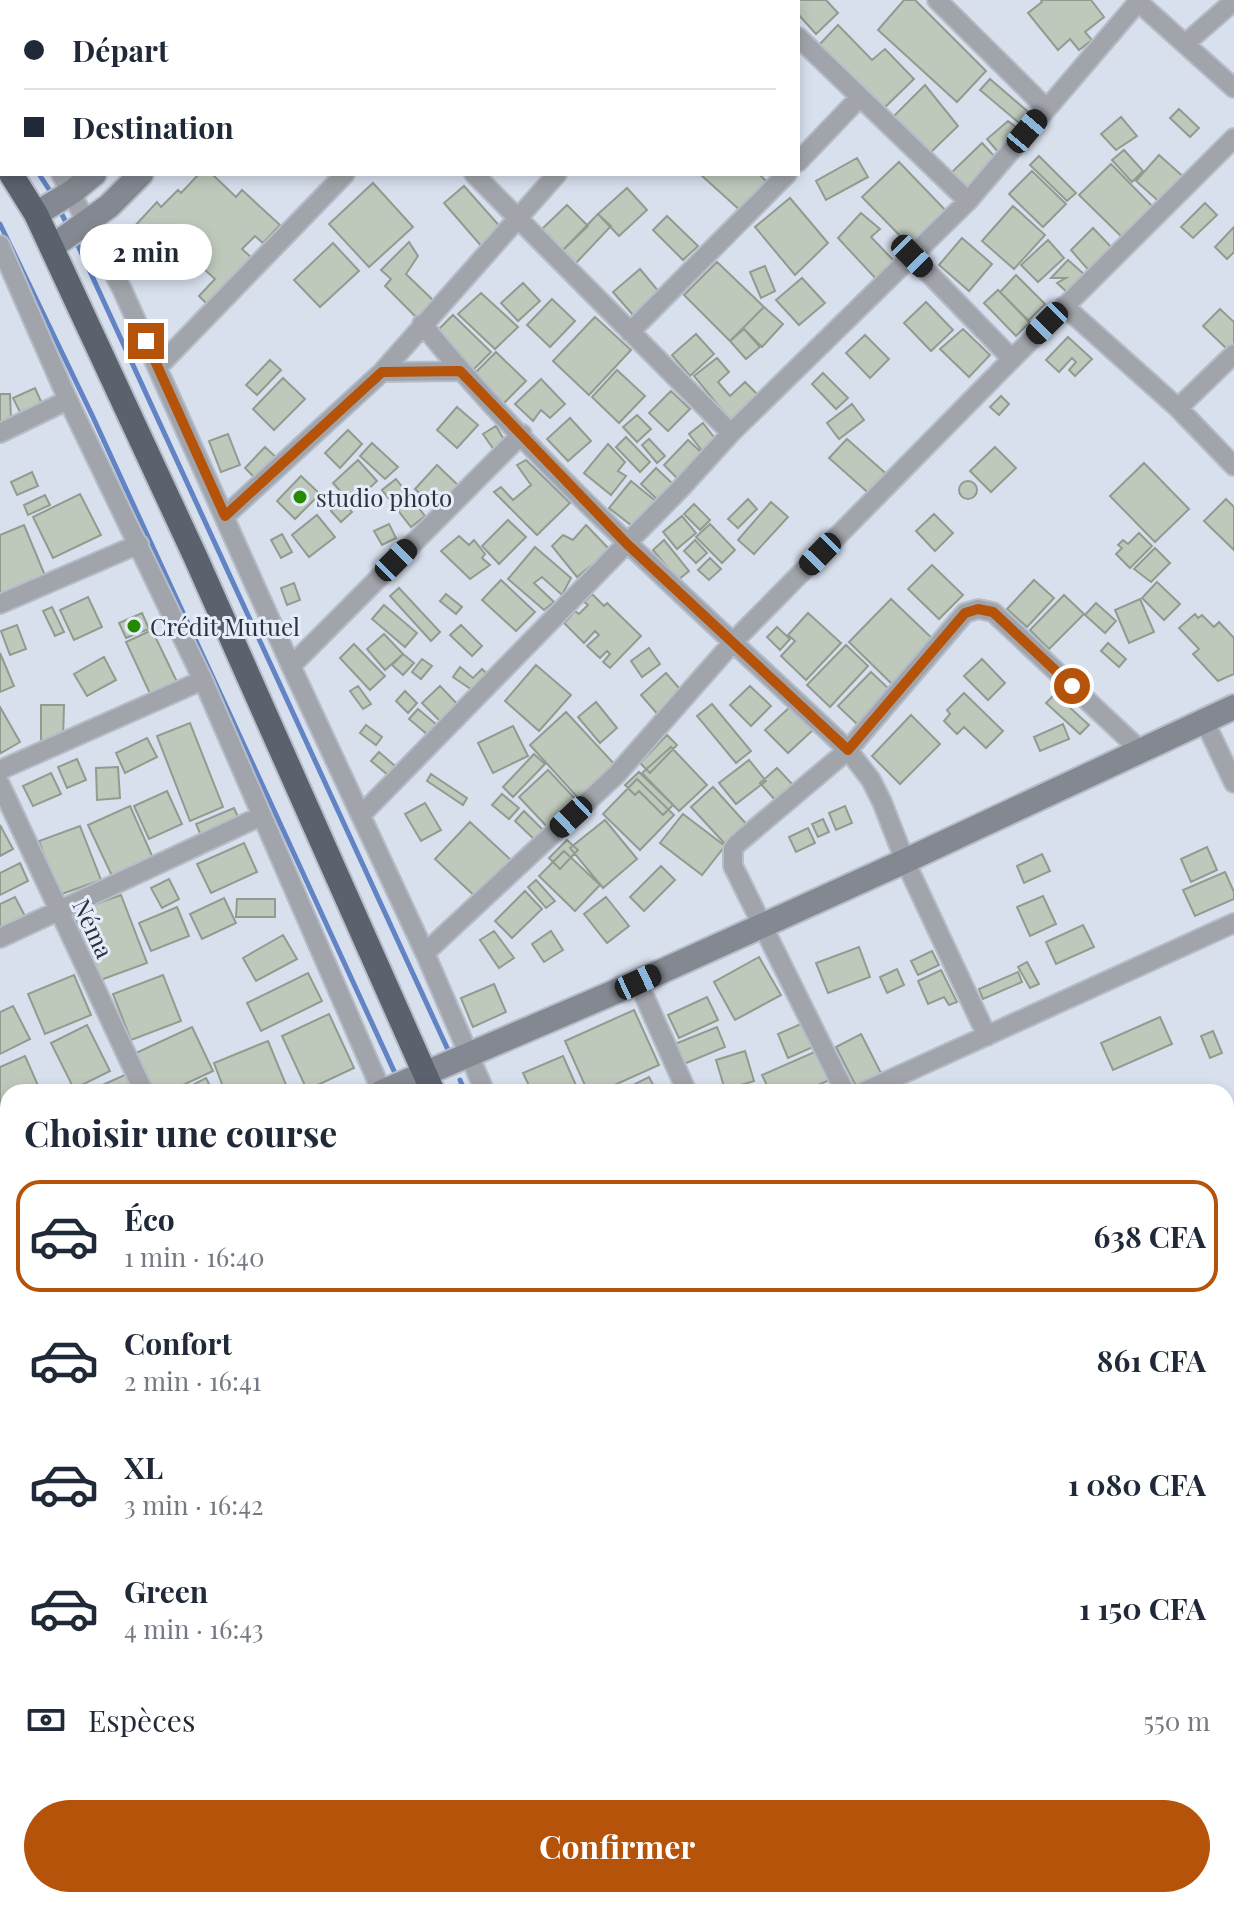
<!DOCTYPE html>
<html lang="fr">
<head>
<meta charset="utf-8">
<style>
	body { margin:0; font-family:"Playfair Display",serif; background:#f6f6f7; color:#1f2937; height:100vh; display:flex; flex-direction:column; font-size:30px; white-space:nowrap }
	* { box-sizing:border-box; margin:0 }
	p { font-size:26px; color:#747a83 }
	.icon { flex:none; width:44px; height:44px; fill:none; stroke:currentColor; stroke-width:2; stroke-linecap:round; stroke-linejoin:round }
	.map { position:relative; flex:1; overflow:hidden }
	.details { position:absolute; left:0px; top:1084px; width:1234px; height:824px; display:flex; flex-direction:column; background:#fff; border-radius:24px 24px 0 0; box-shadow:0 4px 12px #0003 }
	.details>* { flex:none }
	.guide { position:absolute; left:0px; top:0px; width:800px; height:176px; box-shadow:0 4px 12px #0003; display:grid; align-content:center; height:176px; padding:0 24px; background:#fff }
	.end { position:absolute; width:36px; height:36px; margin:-18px; border:10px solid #b45309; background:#fff; box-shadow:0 0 0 4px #fff }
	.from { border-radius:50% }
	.bubble { position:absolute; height:56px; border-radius:28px; background:#fff; box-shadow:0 4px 12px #0003; font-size:26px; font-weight:700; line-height:56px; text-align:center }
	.car { position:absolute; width:24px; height:48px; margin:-24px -12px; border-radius:10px; box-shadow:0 0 6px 2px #0007; background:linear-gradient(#222 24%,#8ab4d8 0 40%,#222 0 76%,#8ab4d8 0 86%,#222 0) }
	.guide b { display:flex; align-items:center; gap:28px; height:76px; font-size:30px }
	.guide b+b { border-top:2px solid #e0e1e3 }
	.guide i { width:20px; height:20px; background:#1f2937 }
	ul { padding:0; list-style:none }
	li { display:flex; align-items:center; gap:24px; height:112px; margin:0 16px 12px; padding:0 8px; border:4px solid transparent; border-radius:24px }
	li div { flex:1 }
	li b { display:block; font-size:30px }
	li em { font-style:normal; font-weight:700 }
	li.selected { border-color:#b45309 }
	li>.icon { width:72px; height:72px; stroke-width:1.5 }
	h2 { padding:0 24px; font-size:36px; line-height:96px }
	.pay { display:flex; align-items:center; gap:20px; height:88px; padding:0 24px; font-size:30px }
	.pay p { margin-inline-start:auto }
	.button { display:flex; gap:16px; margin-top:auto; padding:16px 24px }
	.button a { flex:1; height:92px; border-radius:48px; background:#b45309; color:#fff; font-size:32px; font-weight:700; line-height:92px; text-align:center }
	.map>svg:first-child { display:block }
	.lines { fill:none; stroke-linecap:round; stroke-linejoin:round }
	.stream { stroke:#6284c4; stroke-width:5 }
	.building { fill:#bec9bc; stroke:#919b8f; stroke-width:2 }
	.lane-casing { stroke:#b6bdc9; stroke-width:13 }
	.street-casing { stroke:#b6bdc9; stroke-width:22 }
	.secondary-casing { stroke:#b6bdc9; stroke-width:28 }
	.highway-casing { stroke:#b6bdc9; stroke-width:28 }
	.path { stroke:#9298a2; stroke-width:3; stroke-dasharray:4 6; stroke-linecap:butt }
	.lane { stroke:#a1a5ab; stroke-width:9 }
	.street { stroke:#a1a5ab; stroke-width:18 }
	.secondary { stroke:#838891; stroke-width:24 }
	.highway { stroke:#5b626e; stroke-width:24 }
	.route { stroke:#b45309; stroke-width:10 }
	.poi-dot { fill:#258a00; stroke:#e5edfc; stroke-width:3 }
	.labels { text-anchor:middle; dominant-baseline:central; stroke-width:6; stroke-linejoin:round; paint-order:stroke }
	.poi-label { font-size:24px; fill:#2f3237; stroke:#e5edfc; text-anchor:start }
	.street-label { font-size:24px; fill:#2f3237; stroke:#e5edfc }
</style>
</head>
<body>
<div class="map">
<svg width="1234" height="1908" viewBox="0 0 1234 1908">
	<rect width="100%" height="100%" fill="#d8e0ee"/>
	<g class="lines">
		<path class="stream" d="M288,2L290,0
			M0,113L2,116
			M39,174L52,194
			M58,207L68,226
			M0,224L92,415L394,1071
			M75,239L449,1052
			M460,1080L465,1092
			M501,1908L502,1900"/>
	</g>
	<path class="building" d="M335,0H418L420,2H333Z
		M795,0H826L838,13L816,34L798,14V2H793Z
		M904,0H915L986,71L957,102L878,30Z
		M1041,0H1091L1104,17L1085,32L1092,40L1079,50L1070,39L1058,50L1028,13L1042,2Z
		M838,25L872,60L885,49L914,79L881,111L818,46Z
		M990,79L1033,116L1024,127L980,90Z
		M925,85L958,126L929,154L894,116Z
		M1179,109L1199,128L1190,137L1170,118Z
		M1121,117L1137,136L1116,150L1101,134Z
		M1008,121L1021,131L998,152L987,139Z
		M982,143L996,158L965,191L948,176Z
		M1124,150L1143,171L1132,182L1112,160Z
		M1159,155L1186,179L1163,205L1136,181Z
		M1039,156L1076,193L1067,201L1030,165Z
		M857,158L868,177L826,200L816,181Z
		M899,162L951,216L915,251L862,197Z
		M1111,164L1154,208L1123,238L1079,195Z
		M1032,171L1066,204L1043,227L1009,194Z
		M199,174H212L236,197L242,190L280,225L263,243L255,236L242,249L253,259L209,306L199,296L215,279L184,251L171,265L132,229L157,202L161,207L178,190L181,193Z
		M759,174L769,184L742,212L701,175Z
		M373,183L413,227L369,267L329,224Z
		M464,186L503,230L483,248L444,203Z
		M627,188L647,210L619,236L598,214Z
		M790,198L828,243L795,275L755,227Z
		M1205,203L1217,215L1193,238L1181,227Z
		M567,205L588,226L563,250L542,229Z
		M1013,206L1045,235L1014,269L982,241Z
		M861,213L880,229L871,237L897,264L877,280L838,238Z
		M598,214L611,226L576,263L563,250Z
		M667,216L698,246L683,260L653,230Z
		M1234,227V252L1227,259L1215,247Z
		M1093,228L1114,250L1091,273L1071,250Z
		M962,238L992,264L969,291L939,265Z
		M1048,240L1064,258L1038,282L1021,265Z
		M409,242L418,256L406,274L435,302L418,319L385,286L391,279L381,270Z
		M333,243L359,271L320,307L294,280Z
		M1068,260L1085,275L1068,293L1057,283L1066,278H1051Z
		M717,262L764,307L730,341L684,295Z
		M765,266L775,291L761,298L750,272Z
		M640,269L660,293L633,315L613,292Z
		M1016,275L1045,304L1028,321L1000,292Z
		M802,278L825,303L799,325L776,300Z
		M523,283L540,301L518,321L501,303Z
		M998,290L1030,322L1016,336L984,303Z
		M481,293L518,327L495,349L458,314Z
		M552,299L575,321L550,347L527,325Z
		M926,302L953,330L931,351L904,323Z
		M764,307L783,324L762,347L743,328Z
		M1220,309L1234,322V346L1229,351L1203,326Z
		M453,315L491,352L472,371L433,335Z
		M595,317L631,350L589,395L553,361Z
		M744,329L760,347L746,359L730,341Z
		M963,329L990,355L969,377L940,349Z
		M696,334L714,354L690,376L672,355Z
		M865,335L889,359L870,378L846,353Z
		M1068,337L1092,359L1075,376L1069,370L1076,362L1072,358L1059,372L1046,360Z
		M496,352L526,381L504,403L474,374Z
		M717,358L729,372L718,382L730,396L745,382L763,400L734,425L694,376Z
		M270,360L281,370L257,395L246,385Z
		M617,370L645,396L619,423L592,397Z
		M823,373L848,398L836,409L812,384Z
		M283,378L305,399L274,430L253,409Z
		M541,379L565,404L550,418L541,410L533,421L515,404Z
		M35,388L43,406L22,416L13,398Z
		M671,391L690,409L668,431L649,413Z
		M0,394H10L11,421H0Z
		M1001,396L1009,404L999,415L990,407Z
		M852,404L864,420L839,439L827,423Z
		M457,407L478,425L457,448L437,430Z
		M637,415L651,429L637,442L623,427Z
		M570,418L591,441L568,461L547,439Z
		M703,423L717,441L703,452L689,434Z
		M496,426L506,443L494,450L483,434Z
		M348,430L362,444L340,468L325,453Z
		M228,434L240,465L221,472L209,441Z
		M626,437L650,462L640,472L616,447Z
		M649,439L665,456L657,463L642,445Z
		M847,439L891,478L873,497L829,458Z
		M688,440L704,455L679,480L664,465Z
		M372,443L398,467L385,479L360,456Z
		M608,444L625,462L618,471L626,476L611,495L584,473Z
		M265,447L279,460L258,481L245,468Z
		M995,447L1016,468L991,492L970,471Z
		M358,460L377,481L352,504L333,483Z
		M526,460L570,503L537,535L494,492L501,487L513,500L531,485L517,465Z
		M1144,463L1189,509L1155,542L1110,496Z
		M437,465L461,488L438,511L415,489Z
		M656,468L674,485L659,501L641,484Z
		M32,472L38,486L17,495L11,482Z
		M301,476L320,494L295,519L277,501Z
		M396,479L425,516L411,527L382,490Z
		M959 490a9 9 0 1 1 18 0a9 9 0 1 1-18 0Z
		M631,481L658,503L636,529L609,508Z
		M80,494L101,535L53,558L33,517Z
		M45,495L50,505L28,515L24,505Z
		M748,499L757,509L738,528L728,519Z
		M1226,499L1234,507V550L1204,521Z
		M342,501L352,512L341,522L331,511Z
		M771,502L788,517L754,554L738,540Z
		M694,504L710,520L700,530L684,514Z
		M934,514L953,533L935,551L916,531Z
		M317,515L335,537L309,557L292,535Z
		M682,516L696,533L677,549L663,532Z
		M508,520L526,537L499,564L482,546Z
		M389,524L396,538L382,545L374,531Z
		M710,524L735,550L722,563L696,537Z
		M24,525L46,578L0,597V535Z
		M586,525L610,550L577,577L552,546L563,535L573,540Z
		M1139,533L1152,546L1130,568L1116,554L1122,548L1118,545L1123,540L1128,544Z
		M282,534L292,552L281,558L271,540Z
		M459,536L469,545L474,540L485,554L482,558L490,565L470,579L441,551Z
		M664,540L689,571L678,580L653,550Z
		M695,540L707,553L696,563L684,551Z
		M535,547L571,578L562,595L542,577L534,583L554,602L544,610L508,579Z
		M1155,548L1170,563L1151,582L1134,569Z
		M710,558L721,569L709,580L698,570Z
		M932,565L963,595L939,619L908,589Z
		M501,580L535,612L516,631L482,600Z
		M1034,580L1054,598L1027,627L1007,609Z
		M1157,582L1180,604L1164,620L1142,598Z
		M294,583L300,600L287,605L281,588Z
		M399,588L440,632L431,641L390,596Z
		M446,594L462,607L456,614L440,601Z
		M592,594L604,606L607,603L641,636L610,668L603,662L610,654L607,651L600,658L587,646L599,635L595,631L584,643L564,623L575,611L579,614L588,605L584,602Z
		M1064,595L1084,614L1049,649L1030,630Z
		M88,597L102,627L74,640L60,610Z
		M891,599L937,643L895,687L849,642Z
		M1140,599L1154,632L1129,643L1115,610Z
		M1096,603L1116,621L1105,633L1085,615Z
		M384,605L417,633L405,647L372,619Z
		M52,607L64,632L55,636L43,611Z
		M142,613L149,629L126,638L119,623Z
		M808,613L841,643L806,680L781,656L795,641L788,635Z
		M1195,614L1198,618L1202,615L1214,627L1219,622L1234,638V674L1218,681L1193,654L1199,649L1179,628Z
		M17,625L26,649L10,655L1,631Z
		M461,625L482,646L472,656L450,635Z
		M777,627L790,639L780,650L767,637Z
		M152,630L179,686L152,698L126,642Z
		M384,634L403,654L385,670L367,649Z
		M1108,643L1126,659L1119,667L1101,651Z
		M354,644L385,676L370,690L340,658Z
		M846,645L868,666L830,707L807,685Z
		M649,648L660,664L642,677L631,661Z
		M0,653L14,686L0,692Z
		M403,654L414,663L403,675L392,665Z
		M104,657L116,680L87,696L74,674Z
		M422,659L432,666L421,679L412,672Z
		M982,659L1005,683L988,700L964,676Z
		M536,665L571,695L539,731L505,701Z
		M460,667L473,678L482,669L490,677L475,692L453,677Z
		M871,672L890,690L857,724L838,706Z
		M666,673L685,695L660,717L641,695Z
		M358,686L371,704L363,709L350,691Z
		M440,686L462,709L445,726L422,703Z
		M750,686L771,706L751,726L730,705Z
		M405,691L417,703L408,713L396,701Z
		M964,693L1003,731L986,748L964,727L957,734L944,721L950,714L947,710Z
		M1055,694L1089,725L1080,734L1046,703Z
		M596,702L617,728L600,743L578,717Z
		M712,704L751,751L736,763L697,716Z
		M41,705H64L63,740H41Z
		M0,707L20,742L1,753L0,750Z
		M790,707L813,730L788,753L765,730Z
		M418,709L437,725L428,735L409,719Z
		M566,712L617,767L580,800L530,745Z
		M911,715L940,744L900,784L872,756Z
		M190,723L223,807L190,821L157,736Z
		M1063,724L1069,739L1040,751L1034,737Z
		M366,725L382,737L376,745L360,733Z
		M513,726L528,756L493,773L478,743Z
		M667,735L677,745L650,773L640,763Z
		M147,738L157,757L125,773L116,753Z
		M671,747L707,785L679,811L642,773Z
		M379,752L395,766L388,775L371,761Z
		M534,754L545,764L513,797L503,787Z
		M77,759L86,780L67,788L58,767Z
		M749,760L766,781L736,804L719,783Z
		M118,767L120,798L97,800L96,768Z
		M777,768L793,785L776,801L760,783Z
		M548,770L581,805L552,832L519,797Z
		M639,772L673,805L663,815L639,791L635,795L625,785Z
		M51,773L61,794L33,806L23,786Z
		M431,774L467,798L463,805L427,781Z
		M637,779L674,815L640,850L603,814Z
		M713,787L749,827L727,846L691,807Z
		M167,791L182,824L149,839L134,806Z
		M502,794L519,808L509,819L492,805Z
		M425,803L441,830L421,841L405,814Z
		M130,806L153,858L112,876L88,825Z
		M845,806L852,823L836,830L829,813Z
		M234,808L241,824L203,840L196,824Z
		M524,811L547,834L538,843L515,821Z
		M683,814L725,846L702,875L660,843Z
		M823,819L829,832L818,837L812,824Z
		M605,820L637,859L603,888L570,848Z
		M470,822L513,862L478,899L435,859Z
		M0,825L13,849L0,856Z
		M80,826L101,880L59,895L39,841Z
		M808,828L815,843L796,852L789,837Z
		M567,840L578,850L560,869L549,858Z
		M244,843L257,872L211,893L197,864Z
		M1207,847L1217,870L1191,882L1181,859Z
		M564,851L600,885L575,911L539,876Z
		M1042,854L1050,871L1024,883L1017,866Z
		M20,863L28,881L0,895V873Z
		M661,866L675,880L644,911L630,897Z
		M1225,872L1234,892V899L1195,916L1183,890Z
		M169,879L179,899L162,908L151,888Z
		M536,880L555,901L546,908L528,887Z
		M525,891L542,909L512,938L495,921Z
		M121,895L147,963L98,981L73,912Z
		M1043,896L1056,924L1030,936L1017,907Z
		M15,897L28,922L0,936V904Z
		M606,897L629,926L607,943L584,914Z
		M224,898L236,923L202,939L190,914Z
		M237,899H275V917H236Z
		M177,907L189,936L151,951L139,923Z
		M1083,925L1094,947L1056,964L1046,942Z
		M494,931L514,958L499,968L480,940Z
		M551,931L563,950L544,962L532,944Z
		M283,935L297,959L256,981L243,958Z
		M859,947L870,977L828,993L816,963Z
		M932,951L939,965L918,975L911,961Z
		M759,957L781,995L735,1020L714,982Z
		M1027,962L1039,984L1030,988L1018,967Z
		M897,969L904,985L887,993L880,977Z
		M941,970L957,1002L949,1005L944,997L928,1004L918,981Z
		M1018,972L1022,982L983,999L979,989Z
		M308,973L322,1001L261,1031L247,1003Z
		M74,975L91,1015L45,1034L28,994Z
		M163,975L181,1021L131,1040L113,994Z
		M494,984L506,1012L473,1027L461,998Z
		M707,997L718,1020L679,1038L668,1015Z
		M13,1006L30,1039L0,1054V1012Z
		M634,1010L659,1065L599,1092H588L565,1041Z
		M329,1014L354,1068L307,1090L282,1036Z
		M1160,1017L1172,1044L1113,1070L1101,1043Z
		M803,1023L813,1047L788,1058L778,1034Z
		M87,1025L110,1071L74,1089L51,1043Z
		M192,1027L213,1071L168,1092H155L136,1053Z
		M717,1027L725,1047L684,1064L675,1044Z
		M1213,1031L1222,1053L1210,1058L1201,1036Z
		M861,1034L882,1075L857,1088L836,1047Z
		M268,1041L289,1092H225L214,1063Z
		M819,1050L832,1079L802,1092H770L762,1075Z
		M745,1051L754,1081L725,1090L716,1060Z
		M25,1056L40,1090L8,1092V1105L0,1108V1067Z
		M563,1056L579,1092H532L523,1073Z
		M129,1073L138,1092H87Z
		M649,1077L657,1092H619Z
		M206,1078L213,1092H179Z
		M8,1370V1403L0,1406V1374Z
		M4,1515L8,1524V1578L0,1582V1517Z
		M1234,1556V1619L1226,1600V1559Z
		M8,1612V1633L6,1642L1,1644L0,1615Z
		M8,1645V1672L0,1673V1646Z
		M1233,1709L1234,1710V1769L1226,1753V1713Z
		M100,1900H112L115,1908H75Z
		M598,1900L629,1903V1908H597Z
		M1050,1900H1106L1108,1903L1097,1908H1033Z
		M666,1901L711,1905V1908H666Z"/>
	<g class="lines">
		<g class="lane-casing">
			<path id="lane" d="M1226,1122L1234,1137
				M1226,1253L1234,1249
				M1226,1525L1234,1521
				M1226,1677L1234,1674"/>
		</g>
		<g class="street-casing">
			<path id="street" d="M206,0L208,2
				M477,0L479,2
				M658,0L661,2
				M761,0L763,2
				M937,0L1046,108
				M1136,0L1234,88
				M10,2L13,0
				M734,2L736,0
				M798,37L968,201
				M1186,43L1234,1
				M0,80L2,83
				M798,162L860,97
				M61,174L122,289L291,666L425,953L485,1092
				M474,174L731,433
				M0,245L68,400L203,680L382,1092
				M912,256L1012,359
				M1064,306L1178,408L1234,466
				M422,324C549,480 703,612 848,750L871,780L882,802L905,861L987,1036
				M630,332L787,174
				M158,367L345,174
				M382,372L460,371
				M1178,408L1234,354
				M0,433L68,400
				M225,516L382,372L557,174
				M0,604L139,544
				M291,666L522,434
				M1204,720L1234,783
				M0,770L203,680
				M0,784L144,1092
				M361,815L681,488L731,433L968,201L1138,2
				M0,938L261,816
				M425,953L617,774L734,641L1012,359L1234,138
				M638,982L687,1092
				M845,1092L733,866V849L738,843L848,750L965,613L978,609L993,612L1140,750
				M863,1092L1234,923
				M0,1126L8,1143
				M0,1444L8,1462
				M0,1588L8,1584
				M0,1687L8,1686
				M343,1900V1908
				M223,1908L265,1900
				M485,1908L486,1900
				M568,1908L569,1900
				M829,1908L839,1904"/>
		</g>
		<g class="secondary-casing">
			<path id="secondary" d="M263,2L265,0
				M306,2L308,0
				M36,214L72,192L94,174
				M52,247L109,206L141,174
				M382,1092L638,982L905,861L1234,707
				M0,1264L8,1260"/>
		</g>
		<g class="highway-casing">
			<path id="highway" d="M11,174L36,214L195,556L433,1092
				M515,1908L517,1900"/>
		</g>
		<path class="path" d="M1020,1900L1022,1908
			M1129,1900L1133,1908"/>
		<use href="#lane" class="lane"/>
		<use href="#street" class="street"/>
		<use href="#secondary" class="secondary"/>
		<use href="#highway" class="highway"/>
	</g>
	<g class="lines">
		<path class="route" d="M146,341L225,516L382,372L460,371L627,544L848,750L965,613L978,609L993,612L1072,686"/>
	</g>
	<g class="poi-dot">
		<circle cx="300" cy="497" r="8"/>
		<circle cx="134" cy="626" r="8"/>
	</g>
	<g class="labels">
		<g class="poi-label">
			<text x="316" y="497">studio photo</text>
			<text x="150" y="626">Crédit Mutuel</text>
		</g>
		<g class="street-label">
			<text transform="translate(94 928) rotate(65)">Néma</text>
		</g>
	</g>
</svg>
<i class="end from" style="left:1072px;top:686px"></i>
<i class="end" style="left:146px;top:341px"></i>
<div class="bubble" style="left:80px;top:224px;width:132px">2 min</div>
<i class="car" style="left:1027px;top:131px;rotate:40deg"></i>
<i class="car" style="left:912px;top:256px;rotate:136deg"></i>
<i class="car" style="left:1047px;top:323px;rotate:225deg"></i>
<i class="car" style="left:820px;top:554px;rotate:224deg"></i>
<i class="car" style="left:396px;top:560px;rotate:45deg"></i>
<i class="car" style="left:571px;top:817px;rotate:227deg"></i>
<i class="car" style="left:638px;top:982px;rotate:65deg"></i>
<div class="guide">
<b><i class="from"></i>Départ</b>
<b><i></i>Destination</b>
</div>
<section class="details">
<h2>Choisir une course</h2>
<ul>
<li class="selected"><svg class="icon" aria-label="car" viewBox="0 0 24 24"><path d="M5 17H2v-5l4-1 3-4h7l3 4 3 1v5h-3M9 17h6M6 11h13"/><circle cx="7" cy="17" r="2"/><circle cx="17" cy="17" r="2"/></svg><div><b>Éco</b><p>1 min · 16:40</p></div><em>638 CFA</em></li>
<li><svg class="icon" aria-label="car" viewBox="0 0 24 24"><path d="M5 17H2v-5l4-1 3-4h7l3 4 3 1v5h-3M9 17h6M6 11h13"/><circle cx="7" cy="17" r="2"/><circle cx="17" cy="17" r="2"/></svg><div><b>Confort</b><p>2 min · 16:41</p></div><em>861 CFA</em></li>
<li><svg class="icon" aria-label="car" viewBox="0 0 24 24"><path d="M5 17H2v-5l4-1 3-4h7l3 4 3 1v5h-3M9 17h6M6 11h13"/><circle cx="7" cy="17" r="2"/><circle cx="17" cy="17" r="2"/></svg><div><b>XL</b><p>3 min · 16:42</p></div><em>1 080 CFA</em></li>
<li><svg class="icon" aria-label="car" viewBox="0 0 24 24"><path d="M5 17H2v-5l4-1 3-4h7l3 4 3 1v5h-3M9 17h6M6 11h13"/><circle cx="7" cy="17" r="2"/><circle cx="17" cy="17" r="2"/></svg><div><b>Green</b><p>4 min · 16:43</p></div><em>1 150 CFA</em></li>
</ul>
<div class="pay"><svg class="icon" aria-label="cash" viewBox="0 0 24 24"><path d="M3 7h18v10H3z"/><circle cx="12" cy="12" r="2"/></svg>Espèces<p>550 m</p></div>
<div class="button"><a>Confirmer</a></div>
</section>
</div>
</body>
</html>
